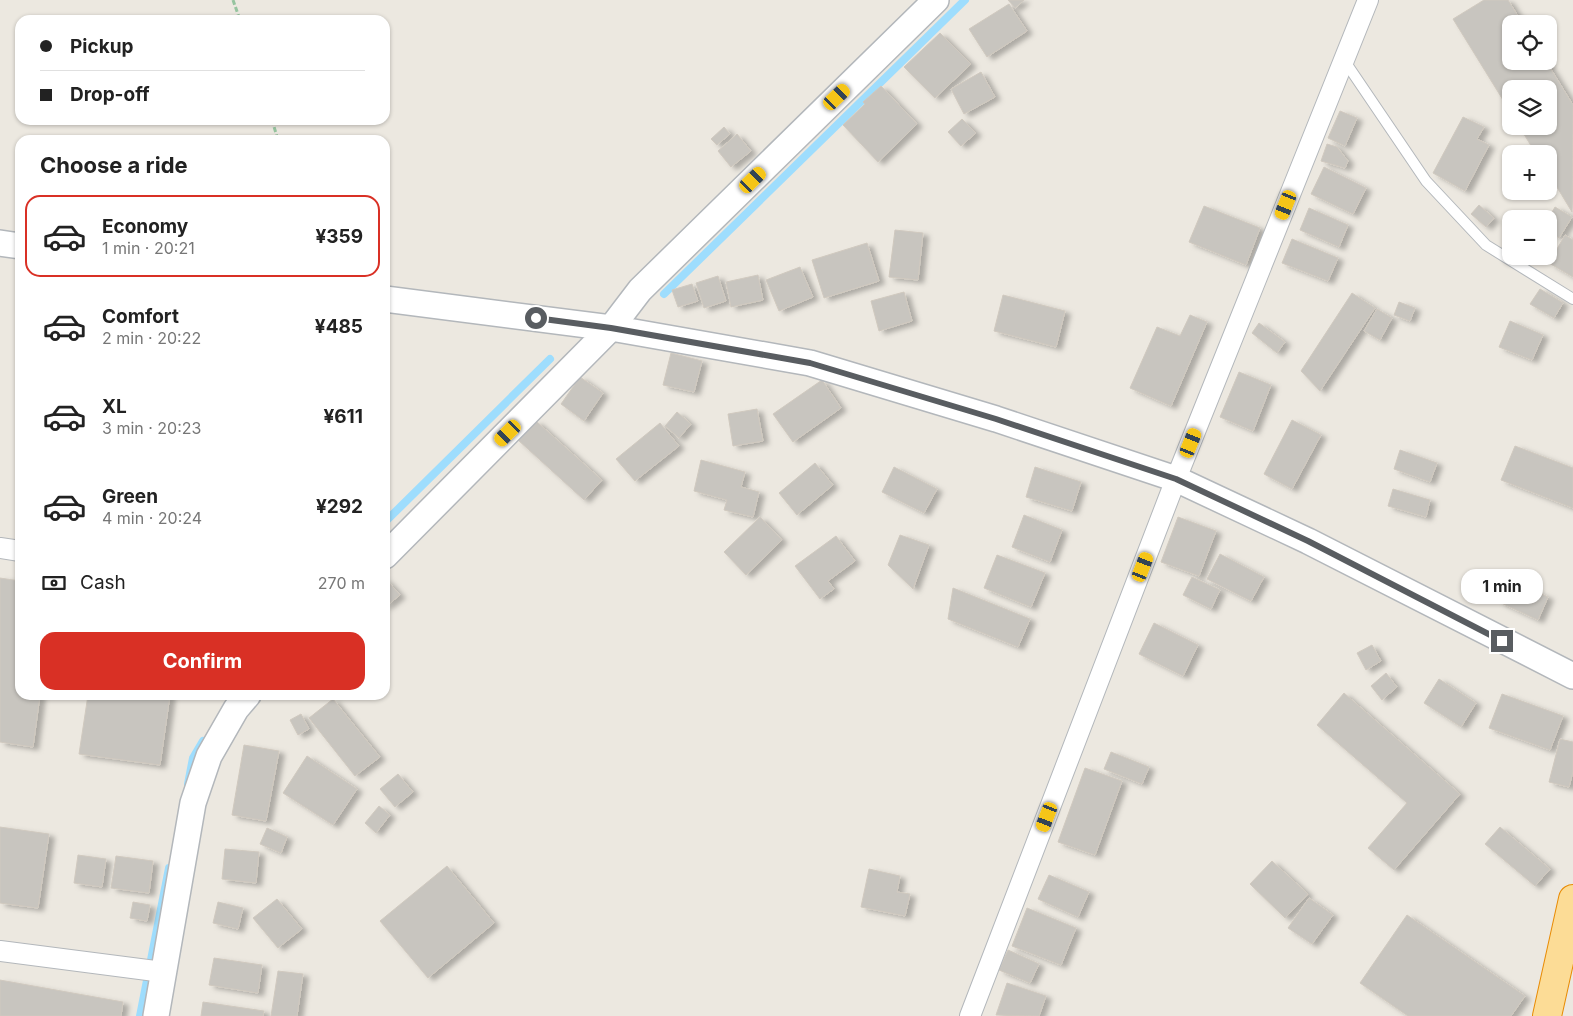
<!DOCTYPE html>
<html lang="en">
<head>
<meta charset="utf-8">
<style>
	body { margin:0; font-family:Inter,sans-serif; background:#f2f2f2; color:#222; height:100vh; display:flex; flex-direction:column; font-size:19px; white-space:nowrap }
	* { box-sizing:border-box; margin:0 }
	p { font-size:16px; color:#767676 }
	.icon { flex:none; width:28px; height:28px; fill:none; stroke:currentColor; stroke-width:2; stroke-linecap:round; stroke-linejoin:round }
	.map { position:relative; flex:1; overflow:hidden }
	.drawer { position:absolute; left:15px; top:135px; width:375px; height:565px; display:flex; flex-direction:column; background:#fff; border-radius:15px; box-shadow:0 1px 4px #0004 }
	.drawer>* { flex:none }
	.guide { position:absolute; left:15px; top:15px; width:375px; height:110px; border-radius:15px; box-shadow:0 1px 4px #0004; display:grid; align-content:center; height:110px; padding:0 25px; background:#fff }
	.fabs { position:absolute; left:1502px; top:15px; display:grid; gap:10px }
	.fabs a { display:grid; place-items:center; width:55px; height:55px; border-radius:10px; background:#fff; box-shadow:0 1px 4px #0004; font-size:25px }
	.end { position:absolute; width:22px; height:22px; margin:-11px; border:6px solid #595d61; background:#fff; box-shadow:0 0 0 2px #fff }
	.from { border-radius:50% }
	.bubble { position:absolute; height:35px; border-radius:15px; background:#fff; box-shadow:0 1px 4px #0004; font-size:16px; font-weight:700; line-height:35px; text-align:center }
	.car { position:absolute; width:15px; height:30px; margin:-15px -8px; border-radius:6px; box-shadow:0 0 4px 1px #0007; background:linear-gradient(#f5c518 24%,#345 0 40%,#f5c518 0 76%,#345 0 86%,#f5c518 0) }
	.guide b { display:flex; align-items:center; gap:18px; height:48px; font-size:19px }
	.guide b+b { border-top:1px solid #e0e0e0 }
	.guide i { width:12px; height:12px; background:#222 }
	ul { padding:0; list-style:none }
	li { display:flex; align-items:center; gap:15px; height:82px; margin:0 10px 8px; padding:0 15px; border:2px solid transparent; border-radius:15px }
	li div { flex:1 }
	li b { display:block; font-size:19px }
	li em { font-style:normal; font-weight:700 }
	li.current { border-color:#d93025 }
	li>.icon { width:45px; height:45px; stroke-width:1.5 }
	h2 { padding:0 25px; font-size:22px; line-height:60px }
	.pay { display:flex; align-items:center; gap:12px; height:55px; padding:0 25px; font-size:19px }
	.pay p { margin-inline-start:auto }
	.primary-button { display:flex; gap:10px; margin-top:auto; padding:10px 25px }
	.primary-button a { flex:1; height:58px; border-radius:15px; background:#d93025; color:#fff; font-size:20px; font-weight:700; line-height:58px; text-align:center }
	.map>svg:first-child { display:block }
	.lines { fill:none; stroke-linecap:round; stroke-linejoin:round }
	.stream { stroke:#9eddfd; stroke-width:8 }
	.building { fill:#c8c5bf; stroke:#d0c9bf; filter:url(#shadow) }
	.service-casing { stroke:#b3b7bb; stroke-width:12 }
	.minor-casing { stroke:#b3b7bb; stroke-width:22 }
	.tertiary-casing { stroke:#b3b7bb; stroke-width:28 }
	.trunk-casing { stroke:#e88b04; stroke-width:30 }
	.path { stroke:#96c49f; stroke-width:3; stroke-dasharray:5 2.5; stroke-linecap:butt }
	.service { stroke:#fff; stroke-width:10 }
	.minor { stroke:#fff; stroke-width:20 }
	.tertiary { stroke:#fff; stroke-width:25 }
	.trunk { stroke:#fcdc96; stroke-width:28 }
	.route { stroke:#595d61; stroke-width:6 }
</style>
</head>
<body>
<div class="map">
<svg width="1573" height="1016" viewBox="0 0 1573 1016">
	<defs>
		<filter id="shadow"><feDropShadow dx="5.5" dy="3" stdDeviation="2.5" flood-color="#0004"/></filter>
	</defs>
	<rect width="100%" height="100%" fill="#ece8e0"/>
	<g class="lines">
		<path class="stream" d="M664,294L965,0
			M385,522L550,359
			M188,784L193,758L203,741
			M140,1016L169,868"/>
	</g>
	<path class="building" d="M1008,0H1024L1015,8Z
		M1484,0H1508L1523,24H1511V61H1546L1573,105L1572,212L1549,174V154H1536L1519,126H1549V89H1511V113L1453,19Z
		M1009,4L1027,31L987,57L969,29Z
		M940,33L971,64L935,98L904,67Z
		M981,72L995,97L964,114L951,89Z
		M881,86L917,124L878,162L843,125L865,104L863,102Z
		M1340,111L1357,118L1345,146L1328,138Z
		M1463,117L1484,127L1477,139L1489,145L1465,191L1433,173Z
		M962,119L976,133L961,146L948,132Z
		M724,127L730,134L717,145L711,139Z
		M737,134L751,151L731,167L718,151Z
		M1327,144L1337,147L1348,161L1345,168L1321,161Z
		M1324,167L1366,188L1353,214L1311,194Z
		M1479,205L1494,218L1486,227L1471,214Z
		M1204,206L1260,228L1246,265L1189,242Z
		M1555,207L1572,217L1559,238L1549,231L1548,219Z
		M1309,208L1348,225L1339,247L1300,230Z
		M895,230L923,233L918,280L889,277Z
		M1565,235L1573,240V277L1549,263Z
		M1292,239L1338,258L1328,281L1282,263Z
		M867,243L879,281L824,298L812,260Z
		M800,267L813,297L779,311L766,280Z
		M758,275L763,300L731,307L726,282Z
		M718,276L726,301L704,308L696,283Z
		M692,284L698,301L678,307L672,290Z
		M1540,289L1563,303L1554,318L1530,304Z
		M904,292L912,321L879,331L871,301Z
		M1352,293L1375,308L1320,391L1301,371Z
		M1003,295L1065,311L1056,347L994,331Z
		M1399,302L1415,308L1410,321L1394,315Z
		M1377,309L1392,318L1380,340L1364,331Z
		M1190,315L1207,322L1171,406L1130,388L1157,327L1180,336Z
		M1510,321L1543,335L1532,360L1499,347Z
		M1259,323L1285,342L1277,353L1252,333Z
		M671,353L702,361L694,392L663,385Z
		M1239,372L1271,385L1253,431L1220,417Z
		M580,377L603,393L584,421L561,404Z
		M822,380L841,408L793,442L773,414Z
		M757,409L763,441L733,446L728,414Z
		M677,412L691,424L679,438L665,426Z
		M1292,420L1321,435L1292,489L1264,474Z
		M536,421L602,480L584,500L518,440Z
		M660,423L679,446L635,481L616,459Z
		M1515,446L1573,468V508L1501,480Z
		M1400,450L1437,463L1430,482L1394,469Z
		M701,460L745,472L741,487L759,492L753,517L724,510L727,500L694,491Z
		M815,463L833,485L797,515L779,493Z
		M894,467L937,489L924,513L882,492Z
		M1035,467L1081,482L1072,511L1026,497Z
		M1393,489L1430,500L1426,517L1388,506Z
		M1024,515L1062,530L1050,562L1012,547Z
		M760,517L782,540L746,575L724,552Z
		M1178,517L1216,531L1199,576L1161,562Z
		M900,535L929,545L913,589L888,565Z
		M836,536L855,561L828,581L834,589L820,599L795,566Z
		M1220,554L1264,577L1251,601L1207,579Z
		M997,555L1045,573L1031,607L984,588Z
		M1192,577L1220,590L1211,609L1183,595Z
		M0,578L20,581V695H40L33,747L0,742Z
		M385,578L400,595L385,607Z
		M1510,579L1548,597L1538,620L1499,602Z
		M953,588L1030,619L1018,647L948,619Z
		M1154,623L1198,645L1183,676L1139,654Z
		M1372,645L1381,661L1366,670L1357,653Z
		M1386,673L1397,687L1382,700L1371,686Z
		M1439,679L1476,703L1461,727L1424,703Z
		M1344,693L1460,794L1394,870L1368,848L1407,803L1317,725Z
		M1502,694L1563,716L1550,750L1489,728Z
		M88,695H170L160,765L79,754Z
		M333,699L380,757L355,776L309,718Z
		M301,714L309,729L298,735L290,720Z
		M1560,739L1573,742V771L1569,787L1549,782Z
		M244,745L279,751L266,821L232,815Z
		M1111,752L1149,767L1142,784L1104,769Z
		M307,756L357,789L333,825L283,793Z
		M1085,768L1122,781L1095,855L1058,842Z
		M398,774L413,792L395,807L380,789Z
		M379,806L390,815L376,833L365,823Z
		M0,827L49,834L38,908L0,903Z
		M1500,827L1550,869L1535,886L1485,844Z
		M267,828L287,837L281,853L260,844Z
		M225,849L259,852L256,883L222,879Z
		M78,855L106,859L102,887L74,883Z
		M116,856L153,861L149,893L111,888Z
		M1272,861L1308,894L1285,918L1250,884Z
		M447,866L494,923L428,978L380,921Z
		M869,869L900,876L897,892L910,894L905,916L861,907Z
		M1049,875L1089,892L1078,917L1038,899Z
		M1309,898L1333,915L1312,944L1288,928Z
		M277,899L302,929L278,948L253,918Z
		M133,902L150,905L147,921L130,918Z
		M218,902L243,908L238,929L213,923Z
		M1027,908L1076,928L1061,965L1012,946Z
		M1407,915L1525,996L1511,1016H1408L1360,983Z
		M1008,950L1039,964L1030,983L999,970Z
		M214,958L262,965L258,993L209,985Z
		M278,971L303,974L297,1016H271Z
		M0,980L123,1002L121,1016H0Z
		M1007,983L1046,996L1039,1016L996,1015Z
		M203,1002L264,1011L263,1016H201Z"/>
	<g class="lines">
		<g class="service-casing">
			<path id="service" d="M1344,60L1426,181L1486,245L1573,299"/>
		</g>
		<g class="minor-casing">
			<path id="minor" d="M0,548L20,551
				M0,951L163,972
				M970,1016L1176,479L1368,0"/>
		</g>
		<g class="tertiary-casing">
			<path id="tertiary" d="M0,243L20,246
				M385,299L611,328L810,363L996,419L1176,479L1308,541L1573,676
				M385,556L611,328L640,290L936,0
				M156,1016L193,803L209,756L236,709L248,695"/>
		</g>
		<g class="trunk-casing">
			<path id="trunk" d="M1547,1016L1573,899"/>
		</g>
		<path class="path" d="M233,0L240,20
			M272,120L278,140"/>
		<use href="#service" class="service"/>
		<use href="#minor" class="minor"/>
		<use href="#tertiary" class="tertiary"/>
		<use href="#trunk" class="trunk"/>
	</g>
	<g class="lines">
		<path class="route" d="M536,318L611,328L810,363L996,419L1176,479L1308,541L1502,641"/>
	</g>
</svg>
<div class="fabs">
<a><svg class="icon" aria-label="locate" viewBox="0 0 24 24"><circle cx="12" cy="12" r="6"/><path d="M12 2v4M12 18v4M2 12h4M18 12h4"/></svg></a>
<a><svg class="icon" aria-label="layers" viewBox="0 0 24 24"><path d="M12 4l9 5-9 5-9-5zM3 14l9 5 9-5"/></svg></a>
<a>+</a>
<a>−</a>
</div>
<i class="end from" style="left:536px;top:318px"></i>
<i class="end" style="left:1502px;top:641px"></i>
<div class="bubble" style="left:1461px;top:569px;width:82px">1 min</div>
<i class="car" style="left:837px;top:97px;rotate:46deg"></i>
<i class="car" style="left:753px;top:180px;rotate:46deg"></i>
<i class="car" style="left:1286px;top:205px;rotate:202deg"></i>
<i class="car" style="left:508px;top:433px;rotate:225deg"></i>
<i class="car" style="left:1191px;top:443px;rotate:22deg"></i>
<i class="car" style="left:1143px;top:567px;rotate:21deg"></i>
<i class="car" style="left:1047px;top:817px;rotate:201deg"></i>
<div class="guide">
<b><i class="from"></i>Pickup</b>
<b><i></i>Drop-off</b>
</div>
<section class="drawer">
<h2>Choose a ride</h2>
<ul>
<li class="current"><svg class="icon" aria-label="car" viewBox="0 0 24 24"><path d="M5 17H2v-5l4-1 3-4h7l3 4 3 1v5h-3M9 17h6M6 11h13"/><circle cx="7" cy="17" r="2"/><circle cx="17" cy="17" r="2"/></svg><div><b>Economy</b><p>1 min · 20:21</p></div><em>¥359</em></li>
<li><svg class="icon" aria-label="car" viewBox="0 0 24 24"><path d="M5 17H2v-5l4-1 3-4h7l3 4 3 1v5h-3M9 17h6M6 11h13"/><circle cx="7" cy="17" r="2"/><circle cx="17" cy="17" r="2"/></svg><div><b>Comfort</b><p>2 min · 20:22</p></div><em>¥485</em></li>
<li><svg class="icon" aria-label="car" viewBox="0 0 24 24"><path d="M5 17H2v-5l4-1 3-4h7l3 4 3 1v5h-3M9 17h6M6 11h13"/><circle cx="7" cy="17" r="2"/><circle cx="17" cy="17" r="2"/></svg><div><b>XL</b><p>3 min · 20:23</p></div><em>¥611</em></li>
<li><svg class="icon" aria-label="car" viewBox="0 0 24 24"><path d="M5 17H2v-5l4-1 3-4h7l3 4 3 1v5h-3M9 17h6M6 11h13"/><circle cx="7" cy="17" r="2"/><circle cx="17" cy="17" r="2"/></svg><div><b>Green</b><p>4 min · 20:24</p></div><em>¥292</em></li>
</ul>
<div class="pay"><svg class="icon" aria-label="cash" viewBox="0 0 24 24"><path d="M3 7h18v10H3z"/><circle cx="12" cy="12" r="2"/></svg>Cash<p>270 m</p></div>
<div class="primary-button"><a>Confirm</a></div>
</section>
</div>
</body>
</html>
